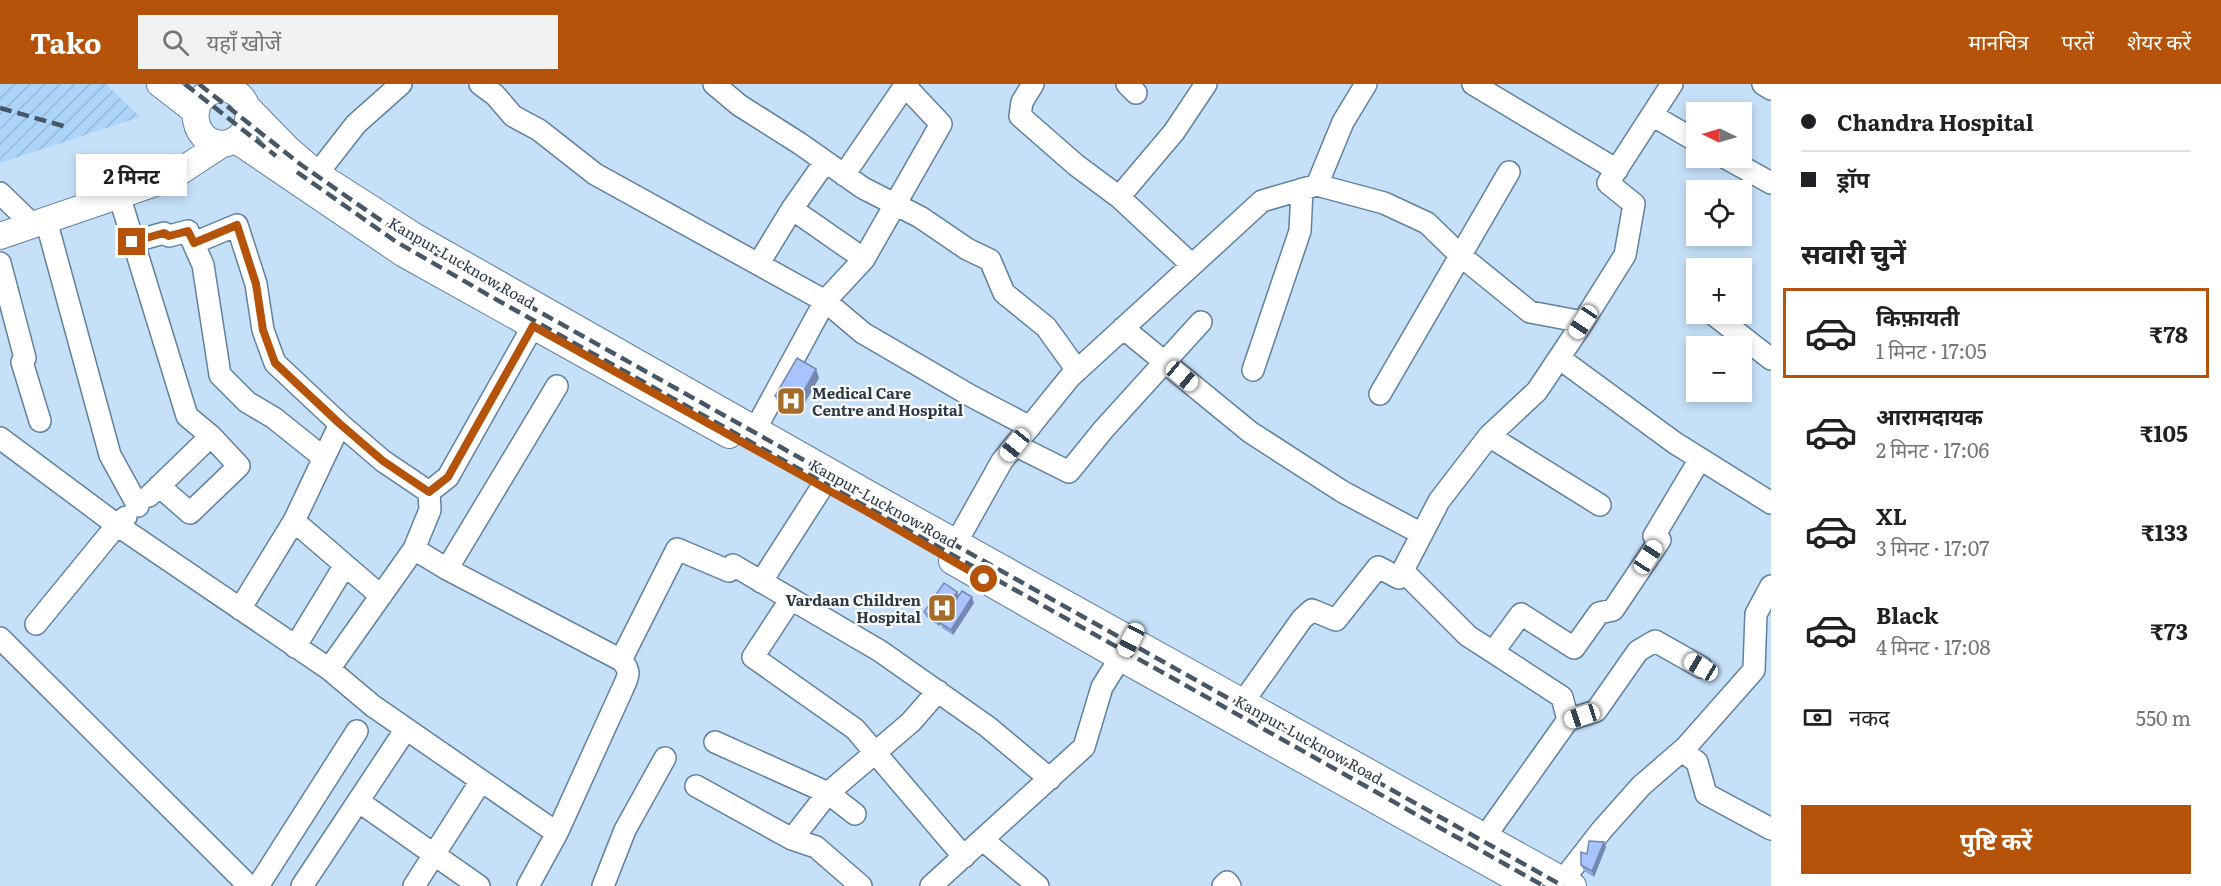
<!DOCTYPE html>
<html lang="hi">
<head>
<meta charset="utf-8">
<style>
	body { margin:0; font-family:Literata,"Noto Sans Devanagari",serif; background:#f2f2f2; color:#202124; height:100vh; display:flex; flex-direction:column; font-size:22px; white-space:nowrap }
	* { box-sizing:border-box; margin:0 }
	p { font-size:20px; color:#757577 }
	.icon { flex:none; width:33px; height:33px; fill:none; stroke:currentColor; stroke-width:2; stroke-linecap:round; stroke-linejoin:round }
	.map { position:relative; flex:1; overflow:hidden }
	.sheet { display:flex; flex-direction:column; background:#fff; width:450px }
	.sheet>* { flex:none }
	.top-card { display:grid; align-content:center; height:132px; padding:0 30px; background:#fff }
	.needle { width:39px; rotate:275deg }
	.fabs { position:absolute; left:1686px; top:18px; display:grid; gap:12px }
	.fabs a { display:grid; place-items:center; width:66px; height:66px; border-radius:0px; background:#fff; box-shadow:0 3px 9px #0003; font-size:30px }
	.end { position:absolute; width:27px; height:27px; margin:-14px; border:8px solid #b45309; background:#fff; box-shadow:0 0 0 3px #fff }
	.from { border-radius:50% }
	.bubble { position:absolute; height:42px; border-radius:0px; background:#fff; box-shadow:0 3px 9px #0003; font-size:20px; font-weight:700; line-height:42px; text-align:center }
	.car { position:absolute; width:18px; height:36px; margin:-18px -9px; border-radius:8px; box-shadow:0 0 4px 2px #0007; background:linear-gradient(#fff 24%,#345 0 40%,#fff 0 76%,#345 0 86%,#fff 0) }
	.top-card b { display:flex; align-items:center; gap:21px; height:57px; font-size:22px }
	.top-card b+b { border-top:2px solid #e0e0e0 }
	.top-card i { width:15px; height:15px; background:#202124 }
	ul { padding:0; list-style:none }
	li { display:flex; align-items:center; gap:18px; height:90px; margin:0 12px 9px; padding:0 18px; border:3px solid transparent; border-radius:0px }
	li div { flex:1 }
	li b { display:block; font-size:22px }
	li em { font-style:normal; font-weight:700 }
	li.active { border-color:#b45309 }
	li>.icon { width:54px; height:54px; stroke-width:1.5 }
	h2 { padding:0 30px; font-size:27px; line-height:72px }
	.pay { display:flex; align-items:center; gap:15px; height:66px; padding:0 30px; font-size:22px }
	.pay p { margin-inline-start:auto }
	.button { display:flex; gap:12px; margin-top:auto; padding:12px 30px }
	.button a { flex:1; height:69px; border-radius:0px; background:#b45309; color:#fff; font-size:24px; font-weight:700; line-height:69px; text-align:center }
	header { display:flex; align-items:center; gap:36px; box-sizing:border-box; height:84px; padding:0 30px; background:#b45309; color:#fff }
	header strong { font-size:28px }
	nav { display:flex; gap:33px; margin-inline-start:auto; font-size:21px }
	.search { width:420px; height:54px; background:#f2f2f2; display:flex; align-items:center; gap:15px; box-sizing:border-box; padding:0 21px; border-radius:0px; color:#757577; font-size:22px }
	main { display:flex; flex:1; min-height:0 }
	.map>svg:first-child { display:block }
	.industrial { fill:url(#industrial-furrows) }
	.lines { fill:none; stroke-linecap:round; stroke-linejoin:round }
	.minor-casing { stroke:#62819d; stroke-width:24 }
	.major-casing { stroke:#62819d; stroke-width:28 }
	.minor { stroke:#fff; stroke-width:21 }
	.major { stroke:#fff; stroke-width:26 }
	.rail { stroke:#475766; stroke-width:4.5; stroke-dasharray:12 6; stroke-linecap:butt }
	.wall { fill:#90a8da }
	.shaded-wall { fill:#7688b2 }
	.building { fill:#a8c3fe; stroke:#7688b2; stroke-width:1.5 }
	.route { stroke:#b45309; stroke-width:8 }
	.labels { text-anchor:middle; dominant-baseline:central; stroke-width:4.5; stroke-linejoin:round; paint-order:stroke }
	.street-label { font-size:15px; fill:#2b3945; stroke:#fdfdfd }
	.poi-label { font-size:15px; font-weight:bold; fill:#2b3945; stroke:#fdfdfd; text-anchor:start }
</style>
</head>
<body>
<header>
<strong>Tako</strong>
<div class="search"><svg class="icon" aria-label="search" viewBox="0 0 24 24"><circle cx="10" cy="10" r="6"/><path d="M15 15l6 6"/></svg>यहाँ खोजें</div>
<nav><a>मानचित्र</a><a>परतें</a><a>शेयर करें</a></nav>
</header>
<main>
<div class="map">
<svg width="1771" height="802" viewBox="0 0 1771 802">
	<defs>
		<pattern id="industrial-furrows" width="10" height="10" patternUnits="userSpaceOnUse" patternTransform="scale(1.5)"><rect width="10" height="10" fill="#acd4f8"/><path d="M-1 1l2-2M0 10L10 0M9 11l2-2" fill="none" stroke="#94b7d6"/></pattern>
	</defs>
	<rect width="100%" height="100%" fill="#c5e0f8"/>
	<path class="industrial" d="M0,0H106L140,33L0,79Z"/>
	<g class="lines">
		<g class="minor-casing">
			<path id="minor" d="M480,0L495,11L513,32L539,46L595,90L825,217L863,249L971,312L1030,343
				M714,0L739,21L799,59L863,104L920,133L967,165L990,176L1004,209L1046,243L1077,286
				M1033,0L1022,18L1020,32L1076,81L1119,113L1192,181
				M1127,0L1136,9
				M1473,0L1617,86
				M1763,0L1771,5
				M1652,31L1696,57
				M1726,74L1771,99
				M317,90L356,40L401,0
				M844,91L906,0
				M1317,101L1384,119L1427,139L1461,172L1530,228L1583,238
				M0,109L33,141
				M119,111L187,332L211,352L239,382L190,429L159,402
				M1119,113L1174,48L1206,0
				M792,125L825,78
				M46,136L110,371L138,422
				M132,158L164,149L169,152L188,147L203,181L220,291L247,318L274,334L324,374
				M194,159L237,141L256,200L263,246L275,279L340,340L294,437L240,525
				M0,179L25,274L22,278L40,337
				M759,179L792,125L864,175
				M1713,230L1771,275
				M1123,244L1250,348L1343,408L1422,450
				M1559,274L1675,359L1771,419
				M1253,286L1300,147L1302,105
				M1380,310L1509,88
				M340,340L383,377L429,408L430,426L414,465
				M755,346L825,217L864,175L941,40L908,5V0
				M1489,352L1600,421
				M0,354L117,441L329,585L373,622L557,749
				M1015,361L1069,388L1103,346L1201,238
				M429,408L448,393L533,242
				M149,412L211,352
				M294,437L381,512
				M956,459L1002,377L1070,293L1262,117L1317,101L1343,38L1366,0
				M447,485L557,302
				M1403,487L1468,552L1493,568
				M761,498L822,403
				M791,515L753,573L855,645L964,773
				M36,540L117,441L126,433
				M0,554L249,802
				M295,563L345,481
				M621,576L677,465L729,487L733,481L880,567L988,643L1050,695
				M329,585L414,465L447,485L621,576C631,587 629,591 623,604L557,749L528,802
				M1243,618L1302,535L1312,526L1336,536L1378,483L1399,494L1439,417L1489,352L1537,307L1583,238L1625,171L1634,120L1608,99L1672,0
				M1568,636L1562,613L1493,568L1521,530L1574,564L1599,529L1613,526L1660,456L1654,452L1700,375
				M715,658L828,709L855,730
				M1682,667L1697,678L1706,710L1771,745
				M696,702L792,755L816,763L861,802
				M358,717L479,802
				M1484,754L1568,636L1596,627L1638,567L1655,557L1701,583
				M792,755L828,709L911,638L938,607
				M983,756L1038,802
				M1563,796L1601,747L1641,702L1686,663L1754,586L1756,530L1771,502
				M258,802L357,647
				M302,802L406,645
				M414,802L481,697
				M603,802L625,746L665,674
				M931,802L1084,663L1102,603L1129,560
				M1223,802L1227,798L1230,802"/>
		</g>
		<g class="major-casing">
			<path id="major" d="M160,0L195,27
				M216,0C224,4 234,6 240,12C254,26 250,51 231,58C193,71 178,6 225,5
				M247,23L290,67L317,90L414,152L874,413L1573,802
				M236,56L404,170L729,351
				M0,152L170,94L222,60
				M952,477L1121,574L1529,802"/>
		</g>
		<use href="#minor" class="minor"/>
		<use href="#major" class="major"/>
		<path class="rail" d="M185,0L276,72
			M199,0L300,80L399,149L1563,802
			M0,24L67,43
			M297,88L395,157L490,212L1544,802"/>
	</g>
	<path class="wall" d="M816,285L819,294L798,331L778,320L775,312Z
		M957,508L959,511L974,519L953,551L942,544L941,540L939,542L926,533L924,528Z
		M1604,758L1606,763L1594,793L1584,787L1581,781L1587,770Z"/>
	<path class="shaded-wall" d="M816,285L819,294L798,331L795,323Z
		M957,508L960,513L939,542L937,537Z
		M972,513L974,519L953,551L951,546Z
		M1604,758L1606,763L1594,793L1592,787Z"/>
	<path class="building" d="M797,274L816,285L795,323L775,312Z
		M944,499L957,508L937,537L924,528Z
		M962,507L972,513L951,546L940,539Z
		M1589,757L1604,758L1592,787L1581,781V768L1587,770Z"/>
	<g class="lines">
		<path class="route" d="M132,158L164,149L169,152L188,147L194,159L237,141L256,200L263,246L275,279L340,340L383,377L429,408L448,393L533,242L866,427L984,495"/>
	</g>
	<defs>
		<g id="hospital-square" transform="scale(1.5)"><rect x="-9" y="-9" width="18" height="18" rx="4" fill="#a66c2b" stroke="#fdfdfd"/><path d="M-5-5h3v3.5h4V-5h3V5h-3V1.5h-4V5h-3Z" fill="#fff"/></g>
	</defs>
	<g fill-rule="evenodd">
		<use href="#hospital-square" x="791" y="317"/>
		<use href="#hospital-square" x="942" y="524"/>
	</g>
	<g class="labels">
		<g class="street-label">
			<text transform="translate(462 178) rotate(30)">Kanpur-Lucknow Road</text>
			<text transform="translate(884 419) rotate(29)">Kanpur-Lucknow Road</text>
			<text transform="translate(1309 655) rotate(29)">Kanpur-Lucknow Road</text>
		</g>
		<g class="poi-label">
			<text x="812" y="308">Medical Care<tspan x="812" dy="17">Centre and Hospital</tspan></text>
			<text x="921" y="515" text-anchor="end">Vardaan Children<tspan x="921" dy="17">Hospital</tspan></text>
		</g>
	</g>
</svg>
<div class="fabs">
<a><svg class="needle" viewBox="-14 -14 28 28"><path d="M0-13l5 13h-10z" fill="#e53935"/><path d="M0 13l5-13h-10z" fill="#757577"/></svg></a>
<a><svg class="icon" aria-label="locate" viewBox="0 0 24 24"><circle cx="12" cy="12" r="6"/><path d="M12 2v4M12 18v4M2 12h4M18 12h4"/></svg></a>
<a>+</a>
<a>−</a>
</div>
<i class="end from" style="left:984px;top:495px"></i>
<i class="end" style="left:132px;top:158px"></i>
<div class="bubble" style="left:76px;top:70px;width:111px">2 मिनट</div>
<i class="car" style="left:1583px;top:238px;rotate:214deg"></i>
<i class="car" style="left:1182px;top:292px;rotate:130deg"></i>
<i class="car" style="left:1015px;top:361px;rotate:219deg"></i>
<i class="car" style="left:1648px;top:473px;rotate:33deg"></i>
<i class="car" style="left:1131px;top:556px;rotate:208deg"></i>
<i class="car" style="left:1701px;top:583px;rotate:300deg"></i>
<i class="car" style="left:1582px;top:632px;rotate:252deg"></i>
</div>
<section class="sheet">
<div class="top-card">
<b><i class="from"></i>Chandra Hospital</b>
<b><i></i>ड्रॉप</b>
</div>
<h2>सवारी चुनें</h2>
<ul>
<li class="active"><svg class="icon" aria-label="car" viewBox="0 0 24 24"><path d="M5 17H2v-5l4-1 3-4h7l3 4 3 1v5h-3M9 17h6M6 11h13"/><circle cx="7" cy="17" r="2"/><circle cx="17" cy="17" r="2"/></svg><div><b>किफ़ायती</b><p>1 मिनट · 17:05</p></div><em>₹78</em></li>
<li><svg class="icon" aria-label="car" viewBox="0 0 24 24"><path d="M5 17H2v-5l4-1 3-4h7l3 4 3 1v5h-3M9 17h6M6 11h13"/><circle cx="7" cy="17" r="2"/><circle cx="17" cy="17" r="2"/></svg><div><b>आरामदायक</b><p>2 मिनट · 17:06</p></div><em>₹105</em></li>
<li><svg class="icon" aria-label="car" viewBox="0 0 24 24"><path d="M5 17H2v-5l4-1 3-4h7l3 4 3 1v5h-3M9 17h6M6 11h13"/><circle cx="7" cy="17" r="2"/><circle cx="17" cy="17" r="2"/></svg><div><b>XL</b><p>3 मिनट · 17:07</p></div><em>₹133</em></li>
<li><svg class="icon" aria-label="car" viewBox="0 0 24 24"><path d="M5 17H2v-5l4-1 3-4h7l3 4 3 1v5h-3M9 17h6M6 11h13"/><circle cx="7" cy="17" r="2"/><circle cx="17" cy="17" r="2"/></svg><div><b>Black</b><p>4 मिनट · 17:08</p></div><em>₹73</em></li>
</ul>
<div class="pay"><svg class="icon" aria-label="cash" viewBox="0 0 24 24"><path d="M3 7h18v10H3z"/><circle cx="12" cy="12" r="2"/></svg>नकद<p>550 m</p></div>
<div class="button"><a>पुष्टि करें</a></div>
</section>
</main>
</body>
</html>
